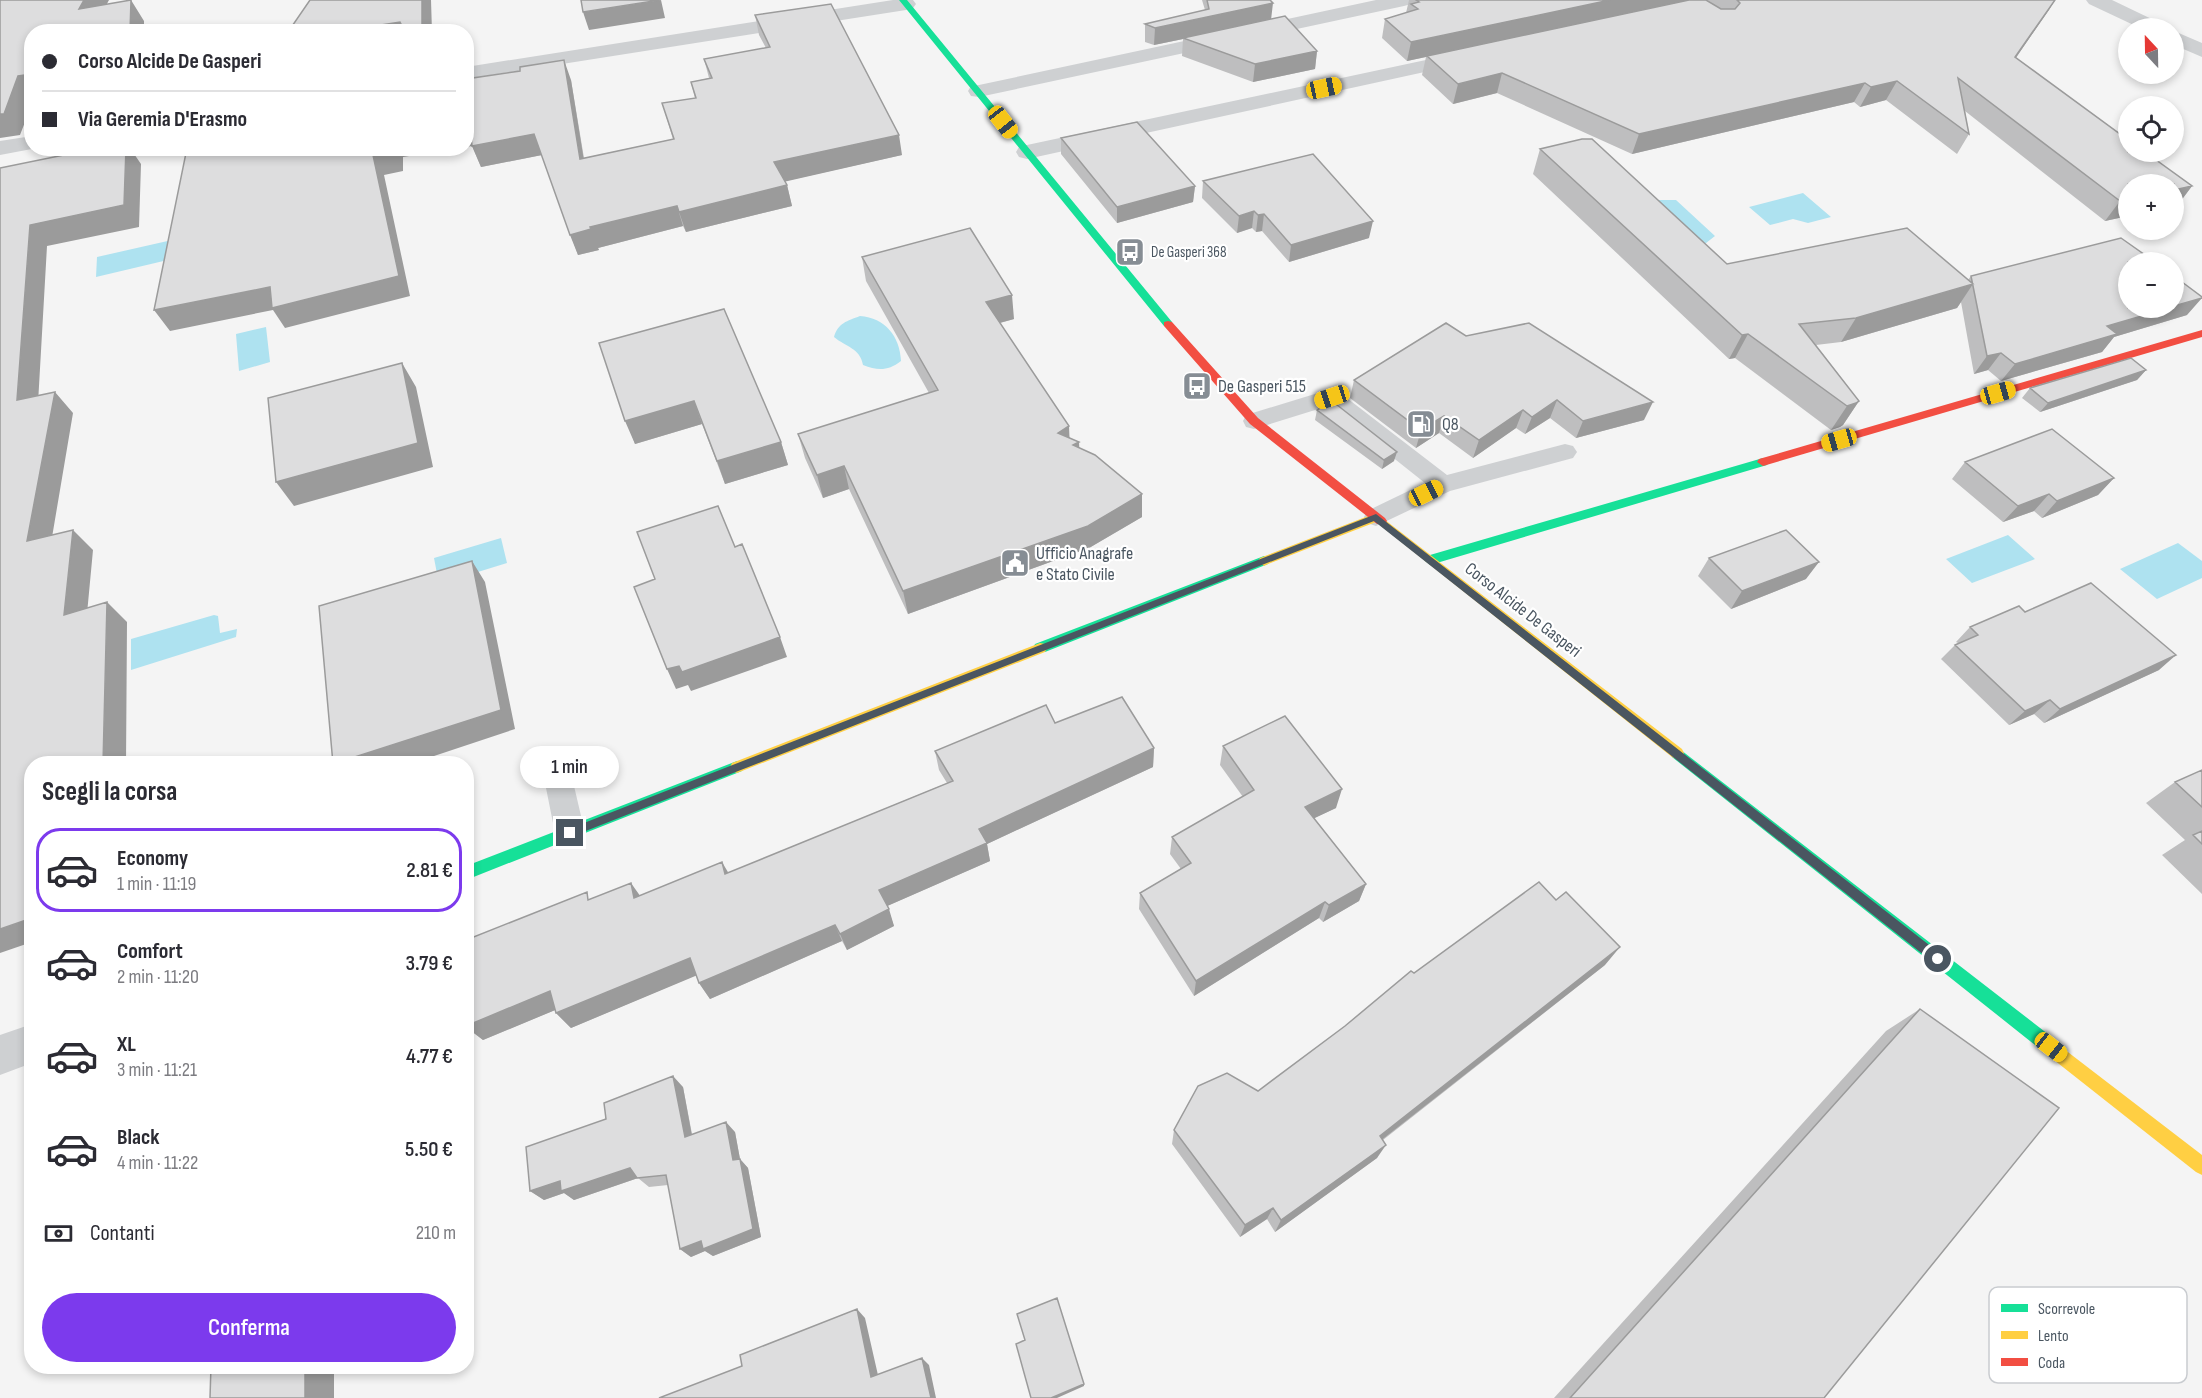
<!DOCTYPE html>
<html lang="it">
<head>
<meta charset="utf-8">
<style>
	body { margin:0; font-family:"Sofia Sans Condensed",sans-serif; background:#f7f7f7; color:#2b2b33; height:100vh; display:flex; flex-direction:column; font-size:22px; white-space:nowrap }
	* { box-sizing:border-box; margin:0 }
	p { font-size:20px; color:#7c7c81 }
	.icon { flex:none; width:33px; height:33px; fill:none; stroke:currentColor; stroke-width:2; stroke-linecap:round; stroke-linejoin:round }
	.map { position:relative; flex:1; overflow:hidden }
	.details { position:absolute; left:24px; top:756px; width:450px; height:618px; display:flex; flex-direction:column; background:#fff; border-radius:24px; box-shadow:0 3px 9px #0003 }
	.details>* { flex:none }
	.guide { position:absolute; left:24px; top:24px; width:450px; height:132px; border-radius:24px; box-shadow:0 3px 9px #0003; display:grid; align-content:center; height:132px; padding:0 18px; background:#fff }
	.needle { width:39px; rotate:338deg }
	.buttons { position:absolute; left:2118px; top:18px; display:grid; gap:12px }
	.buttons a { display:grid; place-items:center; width:66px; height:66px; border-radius:50%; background:#fff; box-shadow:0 3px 9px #0003; font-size:30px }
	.end { position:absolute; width:27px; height:27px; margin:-14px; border:8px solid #4a5661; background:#fff; box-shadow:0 0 0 3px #fff }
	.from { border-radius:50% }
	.bubble { position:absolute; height:42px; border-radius:21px; background:#fff; box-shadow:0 3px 9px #0003; font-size:20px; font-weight:600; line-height:42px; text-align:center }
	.car { position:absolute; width:18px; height:36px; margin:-18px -9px; border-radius:8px; box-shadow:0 0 4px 2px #0007; background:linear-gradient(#f5c518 24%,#345 0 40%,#f5c518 0 76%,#345 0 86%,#f5c518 0) }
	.guide b { display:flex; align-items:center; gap:21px; height:57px; font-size:22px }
	.guide b+b { border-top:2px solid #e1e1e2 }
	.guide i { width:15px; height:15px; background:#2b2b33 }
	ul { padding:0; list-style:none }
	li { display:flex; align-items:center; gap:18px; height:84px; margin:0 12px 9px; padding:0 6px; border:3px solid transparent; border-radius:24px }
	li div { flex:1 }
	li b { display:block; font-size:22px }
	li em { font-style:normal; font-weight:600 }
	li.selected { border-color:#7c3aed }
	li>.icon { width:54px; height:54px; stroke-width:1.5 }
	h2 { padding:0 18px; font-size:27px; line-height:72px }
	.pay { display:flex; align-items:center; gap:15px; height:66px; padding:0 18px; font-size:22px }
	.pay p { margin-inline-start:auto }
	.action { display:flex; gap:12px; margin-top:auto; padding:12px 18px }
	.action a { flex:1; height:69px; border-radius:36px; background:#7c3aed; color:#fff; font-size:24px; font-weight:600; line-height:69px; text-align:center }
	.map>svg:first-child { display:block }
	.water { fill:#aee2f0 }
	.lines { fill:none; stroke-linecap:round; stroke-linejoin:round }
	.lane { fill:#ced0d2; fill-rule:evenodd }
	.street { fill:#ced0d2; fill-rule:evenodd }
	.fast { fill:#16e098; fill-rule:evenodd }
	.slow { fill:#ffcf43; fill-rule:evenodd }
	.jam { fill:#f24e42; fill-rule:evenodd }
	.wall { fill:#bebebf }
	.shaded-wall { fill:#9b9b9b }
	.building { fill:#ddddde; stroke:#9b9b9b; stroke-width:1.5 }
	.route { fill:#4a5661 }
	.labels { text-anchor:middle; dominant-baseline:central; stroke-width:4.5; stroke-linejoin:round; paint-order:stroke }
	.far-poi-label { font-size:15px; fill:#4a5661; stroke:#fff; text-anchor:start }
	.poi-label { font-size:18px; fill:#4a5661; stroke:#fff; text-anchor:start }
	.street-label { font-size:18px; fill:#4a5661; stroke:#fff }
	.key { fill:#fff; stroke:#c9ccd0; stroke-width:1.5 }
	.key-label { font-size:16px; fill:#4a5661 }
</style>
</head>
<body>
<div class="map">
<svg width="2202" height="1398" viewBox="0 0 2202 1398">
	<rect width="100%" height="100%" fill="#f4f4f4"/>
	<path class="water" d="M1803,193L1831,217L1808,223L1793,219L1770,225L1749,207Z
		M1656,200H1676L1715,236L1706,243L1697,244Z
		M172,240V259L96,277L97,257Z
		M860,316C885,318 900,336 901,361C888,371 878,371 863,365C860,348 846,347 834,337C838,323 847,321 860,316Z
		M266,327L270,362L239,371L236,334Z
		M2008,535L2035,559L1972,583L1946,559Z
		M501,538L507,563L439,584L434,558Z
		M2178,543L2202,561V578L2157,599L2120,569Z
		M214,615L218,616L220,633L237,629L236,637L131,670V639Z"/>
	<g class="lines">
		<path class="lane" d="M1331,389L1339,392L1447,475L1565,444L1573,446L1577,452L1573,458L1450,491L1376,526L1367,523L1364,517L1367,511L1425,483L1328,406L1254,429L1246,427L1243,421L1246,415Z
			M557,761L567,765L571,773L585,833L580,842L570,846L560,842L555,833L543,773L547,765Z"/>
		<path class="street" d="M893,0H913L916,4L913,8L906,10L466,79V67Z
			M1376,0H1414L1411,4L1404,6L979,97L971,96L968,91L971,86L979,85Z
			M2086,0H2112L2162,24L2165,28H2140L2089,4Z
			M2174,31L2202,43V57L2174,45Z
			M1468,51L1475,53L1478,57L1475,61L1027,159L1019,157L1016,152L1019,147L1027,145Z
			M32,136V148H37L0,155V141Z
			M32,1024V1063L0,1075V1035Z"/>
		<path class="fast" d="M899,0H907L1172,322V326H1164Z
			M1763,458L1769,462L1767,465L1430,565L1424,560L1430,555Z
			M1264,556L1270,561L1268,564L1045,652H1035L1033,648L1035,644Z
			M1677,747L2066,1048L2068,1054L2066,1060L2060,1062L2054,1060L1672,757L1670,753L1672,749Z
			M737,761L742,763L744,767L742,771L466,880V866Z"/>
		<path class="slow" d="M1376,513L1682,749L1684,753L1682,757L1677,759L1672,757L1376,522L1268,564L1264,566L1258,561L1260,558Z
			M1040,643L1045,644L1047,648L1045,652L742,771L737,773L732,771L730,767L732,763Z
			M2060,1046L2202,1155V1175L2196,1172L2054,1060L2052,1054L2054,1048Z"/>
		<path class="jam" d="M1168,321L1172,322L1258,418L1385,518L1387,521L1385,524H1377L1250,424L1164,326V322Z
			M2202,330V337L1763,466L1757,462L1759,459Z"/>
	</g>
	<path class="wall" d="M1202,0H1270L1271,19L1317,51L1315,69L1253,82L1182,56L1183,39L1154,45L1145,42V24L1205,10Z
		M1409,0H2055L2016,58L2192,186L2177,206L2128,184V216L2105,221L1965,111L1969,134L1957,154L1886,100L1860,107L1854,102L1632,154L1497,93L1453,104L1422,75L1426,57L1407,61L1382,38L1385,19L1406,13Z
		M755,15L902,155L785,181L787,185L792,206L686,232L683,226L598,248L599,250L578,255L542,155L481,167L472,146L571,80L584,158L673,139L662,103L695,98L691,82L709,78L704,59L766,48L759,35Z
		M1061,138L1195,186L1193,202L1117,223L1061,154Z
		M1540,149L1727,264L1968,280L1971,276L2187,315L2114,337L2102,352L2001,381L1988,370L1974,374L1961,302L1957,308L1841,342L1816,345L1859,401L1843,425L1840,427L1831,430L1735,358L1729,359L1533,174Z
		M1203,181L1369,238L1289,262L1262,231L1256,232L1252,228L1237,233L1202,198Z
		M862,257L1014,319L1000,323L1070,438L1079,442V448L1142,517L1089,548L908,614L849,489L823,498L805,458L798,434L929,393L866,281Z
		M1466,336L1644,420L1576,438L1550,418L1525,434L1516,428L1473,458L1439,433L1416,448L1350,398L1354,380Z
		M599,343L781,442L788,465L725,484L702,424L635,444Z
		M2146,370L2137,380L2040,412L2022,398L2030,388Z
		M1317,410L1394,461L1382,469L1315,420Z
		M1965,462L2114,478L2098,495L2042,518L2034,511L2003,522L1952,479Z
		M1709,558L1806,579L1731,609L1698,576Z
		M2025,612L2159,670L2044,723L2034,714L2009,725L1941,659L1955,645L1958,643L1956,642L1970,627Z
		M1055,723L1154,748L1153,767L987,844L990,861L887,906L894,926L847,950L842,941L710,999L699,983L696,975L571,1028L556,1013L555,1010L483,1040L466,1027V940L592,899L639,896L728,873L947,783L939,770L935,751Z
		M1223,746L1336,808L1314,818L1366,884L1359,901L1323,922L1319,918L1194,996L1139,909L1140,893L1181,869L1170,854L1172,837L1243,797L1220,765Z
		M2202,770V894L2162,855L2185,840L2146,803L2175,782Z
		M1605,965L1383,1140L1377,1158L1275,1232L1267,1219L1240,1237L1172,1144L1174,1130L1258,1091Z
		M1920,1009L1824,1398H1554L1886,1031Z
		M683,1087L692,1134L735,1132L740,1159L748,1168L761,1237L713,1256L705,1251L691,1257L680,1249L668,1185L649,1187L638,1178L574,1200L564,1193L544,1200L530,1191L606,1119Z"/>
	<path class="shaded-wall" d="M84,0H109L93,30L79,9Z
		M131,0L144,21V32H130Z
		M422,0H431L432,32H422Z
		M661,0L665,18L589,30L583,12Z
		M1610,0H1693L1407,61L1411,42Z
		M2055,0L2049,10L2003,76L2015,57Z
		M1273,3L1271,20L1183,38V39L1154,45L1155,28Z
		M400,22L405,32H335Z
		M1317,51L1315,69L1253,82L1255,64Z
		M564,60L571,80L587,180L580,159Z
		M1502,73L1497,93L1453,104L1458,84Z
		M32,74V104L20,135L0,138V114L18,76Z
		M1897,81L1886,100L1860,107L1871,87Z
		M1865,83L1854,102L1632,154L1639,134Z
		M470,125L534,134L542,155L481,167L472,146L466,147V126Z
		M899,135L902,155L779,183L774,162Z
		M126,148H130L141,164L139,227L47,246L37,421L17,400L30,225Z
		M393,148H459L403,157V171L384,175L410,296L285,328L273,310L170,331L154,310L270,287L373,155Z
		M787,185L792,206L686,232L679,212Z
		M1195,186L1193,202L1117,223V207Z
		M2192,186L2177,206L2174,207V190Z
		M2128,199V216L2105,221L2120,201Z
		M677,206L683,226L598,248L599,250L578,255L570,235L590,227Z
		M1254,211L1252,228L1237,233L1239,216Z
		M1264,214L1262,231L1256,232L1258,215Z
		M1373,221L1369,238L1289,262L1291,245Z
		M1973,284L1957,308L1841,342L1856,318Z
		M1012,295L1014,319L988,326L986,302Z
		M2202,298L2187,315L2114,337L2102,352L2001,381L2015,364L2107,326L2169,308H2174V306Z
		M1748,334L1735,358L1729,359L1742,335Z
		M2001,353L1988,370L1974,374L1987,356Z
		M402,363L416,387L433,467L294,506L276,482Z
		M2146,370L2137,380L2040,412L2048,403Z
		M55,392L73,413L48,561L27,541Z
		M1557,400L1550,418L1525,434L1532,417Z
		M694,401L702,424L635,444L625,421Z
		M1859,401L1843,425L1840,427L1831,430L1847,406Z
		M1653,402L1644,420L1576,438L1583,421Z
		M1523,410L1516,428L1473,458L1479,440Z
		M1444,416L1439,433L1416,448L1421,430Z
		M1069,426L1070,450L1058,433Z
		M781,442L788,465L725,484L717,461Z
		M1079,442L1080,465L1073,445Z
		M1397,452L1394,461L1382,469L1384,460Z
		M844,466L849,489L823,498L817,475Z
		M2114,478L2098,495L2042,518L2057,501Z
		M1142,494V517L1089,548L908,614L903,591Z
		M2049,494L2034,511L2003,522L2018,506Z
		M73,530L93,550L85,635L64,615Z
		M472,561L485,582L515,729L410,764H336Z
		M1819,562L1806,579L1731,609L1742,591Z
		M107,602L127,622L126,764H103Z
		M780,637L787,657L691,691L688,685L676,689L667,669Z
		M2176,655L2159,670L2044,723L2060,709Z
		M2050,700L2034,714L2009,725L2025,711Z
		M1154,748L1153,767L987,844L990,861L885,907L879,890L979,829Z
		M1342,789L1336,808L1300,825L1305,807Z
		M722,862L732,879L725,874Z
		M631,883L643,900L634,898Z
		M1366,884L1359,901L1323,922L1329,905Z
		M1325,902L1319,918L1194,996L1196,981Z
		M889,909L894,926L847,950L840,934Z
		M32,918V942L0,953V929Z
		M835,925L842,941L710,999L699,983Z
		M1620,947L1605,965L1370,1149L1380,1136Z
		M690,958L700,974L571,1028L556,1013Z
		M550,991L565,1006L483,1040L466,1027V1026Z
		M673,1076L683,1087L694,1147L685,1137Z
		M726,1122L735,1132L742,1170L733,1160Z
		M1386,1145L1377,1158L1275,1232L1281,1220Z
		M740,1159L748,1168L761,1237L713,1256L705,1251L691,1257L680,1249Z
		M630,1168L638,1178L574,1200L564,1193L544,1200L530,1191L560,1181Z
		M1273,1208L1267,1219L1240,1237L1245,1225Z
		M857,1309L865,1318L880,1384L871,1377Z
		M922,1358L929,1365L936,1398H931Z
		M305,1366H334V1398H305Z
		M1084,1384V1386L1057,1398H1051Z"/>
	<path class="building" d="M0,0H84L79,9L131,0L130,32H32V74L18,76L4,114H0Z
		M310,0H422V32H405L400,22L335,32H288Z
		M581,0H660L583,12Z
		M1207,0H1270L1273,3L1155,28L1145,24L1209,9Z
		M1416,0H1610L1411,42L1385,19L1418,9L1411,4L1419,2Z
		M1689,0H1706L1721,9H1735L1740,3L1737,0H2055L2015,57L2128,140V152H2145L2192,186L2174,190V184H2128V199L2120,201L1958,78L1969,134L1897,81L1871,87L1865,83L1639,134L1502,73L1458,84L1427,56Z
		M831,4L899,135L774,162L787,185L679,212L677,206L590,227L591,229L570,235L534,134L472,146L470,125L466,126V79L520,71V67L564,60L580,159L674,139L662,103L696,98L691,82L712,78L704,59L770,47L755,15Z
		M1285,16L1317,51L1255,64L1183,38Z
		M1137,122L1195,186L1117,207L1061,138Z
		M1582,139H1592L1727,264L1907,228L1973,284L1856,318L1799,324L1859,401L1856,403L1847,406L1748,334L1742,335L1540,149Z
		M98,148H126L124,205L30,225L17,400L55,392L27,541L73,530L64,615L107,602L103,764H32V918L0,929V168Z
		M187,148H393V151L373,155L399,276L272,308L270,287L154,310Z
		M1313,154L1373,221L1291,245L1264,214L1258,215L1254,211L1239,216L1203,181Z
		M970,228L1012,295L986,302L1069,426L1058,433L1079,442L1073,445L1095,455L1142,494L1088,526L903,591L844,466L817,475L798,434L938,390L862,257Z
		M2121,238L2155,262H2128V308H2169L2107,326L2117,334L2015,364L2001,353L1987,356L1971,276Z
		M2174,276L2202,297V298L2174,306Z
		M724,309L781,442L717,461L694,401L625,421L599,343Z
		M1446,323L1466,336L1529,323L1653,402L1583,421L1557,400L1532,417L1523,410L1479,440L1444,416L1421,430L1354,380Z
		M2131,358L2146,370L2048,403L2030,388Z
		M402,363L418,443L276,482L268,398Z
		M1332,401L1397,452L1384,460L1317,410Z
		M2052,429L2114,478L2057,501L2049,494L2018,506L1965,462Z
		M718,506L735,547L742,544L780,637L682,672L679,666L667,669L634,587L655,579L637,532Z
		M1786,530L1819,562L1742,591L1709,558Z
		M472,561L501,710L333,764L319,606Z
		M2091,583L2176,655L2060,709L2050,700L2025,711L1955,645L1978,635L1970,627L2019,606L2025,612Z
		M1122,697L1154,748L979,829L987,843L879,890L889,909L840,934L835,925L699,983L690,958L556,1013L550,991L466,1026V940L587,892L588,900L631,883L634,898L722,862L725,874L953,781L935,751L1046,705L1055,723Z
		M1285,716L1342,789L1305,807L1366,884L1329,905L1325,902L1196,981L1140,893L1191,863L1172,837L1254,790L1223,746Z
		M2202,770V807L2175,782Z
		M2202,831V844L2193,835Z
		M1539,882L1556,900L1566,892L1620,947L1380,1136L1386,1145L1281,1220L1273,1208L1245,1225L1174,1130L1198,1086L1227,1073L1258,1091L1345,1026L1411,971L1414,973Z
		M1920,1009L2059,1108L1824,1398H1570Z
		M673,1076L685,1137L726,1122L733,1160L740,1159L753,1229L703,1249L701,1241L680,1249L666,1175L637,1178L630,1168L561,1191L560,1181L530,1191L526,1147L606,1119L604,1103Z
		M1057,1298L1084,1384L1051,1398H1031L1016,1344L1025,1340L1017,1314Z
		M857,1309L871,1377L922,1358L931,1398H659L742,1366L740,1355Z
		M211,1366H305V1398H210Z"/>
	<path class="route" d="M1376,514L1942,955V963H1934L1374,521L573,836H566L564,833L566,830Z"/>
	<defs>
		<g id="bus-square" transform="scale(1.5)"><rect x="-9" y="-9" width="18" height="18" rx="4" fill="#868d94" stroke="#fff"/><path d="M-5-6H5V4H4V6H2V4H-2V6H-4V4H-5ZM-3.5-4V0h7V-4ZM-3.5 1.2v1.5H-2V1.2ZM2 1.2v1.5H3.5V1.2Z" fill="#fff"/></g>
		<g id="fuel-square" transform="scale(1.5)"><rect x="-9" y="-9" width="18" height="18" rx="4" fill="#868d94" stroke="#fff"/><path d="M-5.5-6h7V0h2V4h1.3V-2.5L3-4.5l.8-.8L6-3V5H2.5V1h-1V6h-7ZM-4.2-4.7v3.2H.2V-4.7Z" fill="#fff"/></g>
		<g id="civic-square" transform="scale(1.5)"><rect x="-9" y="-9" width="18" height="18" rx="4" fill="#868d94" stroke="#fff"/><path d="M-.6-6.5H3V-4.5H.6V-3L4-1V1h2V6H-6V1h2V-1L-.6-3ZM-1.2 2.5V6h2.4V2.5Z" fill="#fff"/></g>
	</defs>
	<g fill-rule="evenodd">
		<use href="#bus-square" x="1130" y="252"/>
		<use href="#bus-square" x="1197" y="386"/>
		<use href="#fuel-square" x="1421" y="424"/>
		<use href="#civic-square" x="1015" y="563"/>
	</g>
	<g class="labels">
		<g class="far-poi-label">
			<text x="1151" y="252">De Gasperi 368</text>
		</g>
		<g class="poi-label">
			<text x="1218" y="386">De Gasperi 515</text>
			<text x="1442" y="424">Q8</text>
			<text x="1036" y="553">Ufficio Anagrafe<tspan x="1036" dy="21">e Stato Civile</tspan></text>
		</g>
		<g class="street-label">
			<text transform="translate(1523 610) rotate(38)">Corso Alcide De Gasperi</text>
		</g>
	</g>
	<rect x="1989" y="1287" width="198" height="96" rx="9" class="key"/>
	<rect x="2001" y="1304" width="27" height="8" fill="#16e098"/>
	<rect x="2001" y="1331" width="27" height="8" fill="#ffcf43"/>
	<rect x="2001" y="1358" width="27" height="8" fill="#f24e42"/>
	<g class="key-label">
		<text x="2038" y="1314">Scorrevole</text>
		<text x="2038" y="1341">Lento</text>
		<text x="2038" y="1368">Coda</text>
	</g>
</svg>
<div class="buttons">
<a><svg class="needle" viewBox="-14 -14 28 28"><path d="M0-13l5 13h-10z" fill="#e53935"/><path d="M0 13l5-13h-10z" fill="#7c7c81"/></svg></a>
<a><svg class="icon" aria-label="locate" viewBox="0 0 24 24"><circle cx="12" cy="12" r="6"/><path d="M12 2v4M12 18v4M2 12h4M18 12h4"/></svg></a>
<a>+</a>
<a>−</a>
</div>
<i class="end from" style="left:1938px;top:959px"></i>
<i class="end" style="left:570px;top:833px"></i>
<div class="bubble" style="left:520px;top:746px;width:99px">1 min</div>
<i class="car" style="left:1324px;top:88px;rotate:78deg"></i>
<i class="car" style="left:1003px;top:122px;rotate:142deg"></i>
<i class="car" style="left:1998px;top:393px;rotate:74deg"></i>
<i class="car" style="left:1332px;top:397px;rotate:252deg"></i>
<i class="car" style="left:1839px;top:440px;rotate:254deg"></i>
<i class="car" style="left:1426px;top:493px;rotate:64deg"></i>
<i class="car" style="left:2051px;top:1047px;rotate:128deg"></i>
<div class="guide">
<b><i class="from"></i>Corso Alcide De Gasperi</b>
<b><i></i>Via Geremia D'Erasmo</b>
</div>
<section class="details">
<h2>Scegli la corsa</h2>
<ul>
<li class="selected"><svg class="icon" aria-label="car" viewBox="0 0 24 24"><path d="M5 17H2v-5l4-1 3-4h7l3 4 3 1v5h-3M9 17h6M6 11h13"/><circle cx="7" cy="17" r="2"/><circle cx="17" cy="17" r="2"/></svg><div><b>Economy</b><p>1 min · 11:19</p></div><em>2.81 €</em></li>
<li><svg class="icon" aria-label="car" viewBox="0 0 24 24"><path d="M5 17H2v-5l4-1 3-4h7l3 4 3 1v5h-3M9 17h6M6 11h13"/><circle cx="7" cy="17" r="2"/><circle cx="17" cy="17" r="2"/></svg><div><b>Comfort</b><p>2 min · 11:20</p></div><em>3.79 €</em></li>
<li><svg class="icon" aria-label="car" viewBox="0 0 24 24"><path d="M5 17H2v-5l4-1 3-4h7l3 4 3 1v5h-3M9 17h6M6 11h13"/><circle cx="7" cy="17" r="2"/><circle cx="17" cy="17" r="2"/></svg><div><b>XL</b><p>3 min · 11:21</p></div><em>4.77 €</em></li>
<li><svg class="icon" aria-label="car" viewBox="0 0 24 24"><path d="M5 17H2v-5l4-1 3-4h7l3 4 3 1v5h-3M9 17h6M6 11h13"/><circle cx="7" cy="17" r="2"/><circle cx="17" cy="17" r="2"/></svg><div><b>Black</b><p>4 min · 11:22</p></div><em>5.50 €</em></li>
</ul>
<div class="pay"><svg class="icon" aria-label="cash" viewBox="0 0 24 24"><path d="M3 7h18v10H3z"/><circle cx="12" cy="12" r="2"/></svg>Contanti<p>210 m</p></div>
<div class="action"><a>Conferma</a></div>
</section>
</div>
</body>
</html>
